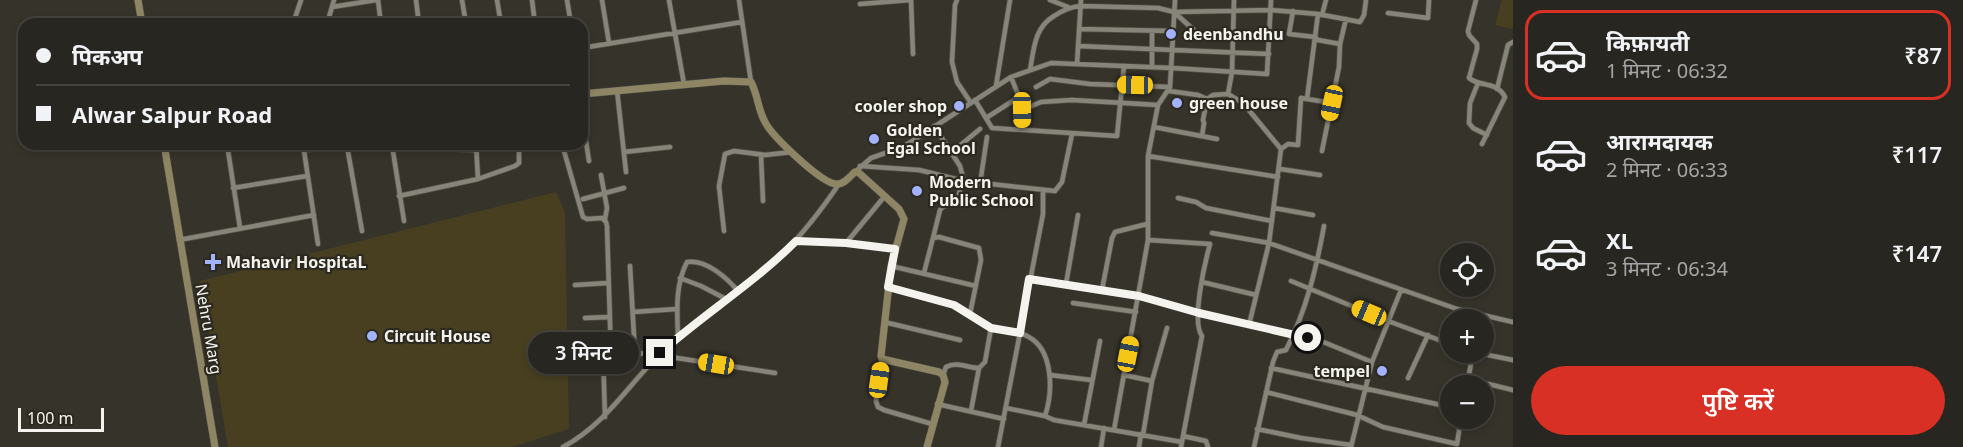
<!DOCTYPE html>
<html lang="hi">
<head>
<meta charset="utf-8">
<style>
	body { margin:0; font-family:"Noto Sans","Noto Sans Devanagari",sans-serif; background:#302e29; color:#f1f3f6; height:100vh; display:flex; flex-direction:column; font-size:22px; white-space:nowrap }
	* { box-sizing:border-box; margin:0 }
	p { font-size:20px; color:#a5a5a5 }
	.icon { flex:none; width:33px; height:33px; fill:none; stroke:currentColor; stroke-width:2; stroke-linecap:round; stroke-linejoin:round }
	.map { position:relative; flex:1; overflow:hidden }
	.panel { display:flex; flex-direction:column; background:#282620; width:450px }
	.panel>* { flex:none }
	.top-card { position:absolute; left:18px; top:18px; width:570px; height:132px; border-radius:18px; box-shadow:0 3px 9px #0003,0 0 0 2px #44433e; display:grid; align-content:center; height:132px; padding:0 18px; background:#282620 }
	.fabs { position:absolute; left:1440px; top:243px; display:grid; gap:12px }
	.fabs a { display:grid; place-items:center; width:54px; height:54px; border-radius:50%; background:#282620; box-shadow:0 3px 9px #0003,0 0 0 2px #44433e; font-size:30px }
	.scale { position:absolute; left:18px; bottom:15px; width:86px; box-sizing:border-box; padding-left:6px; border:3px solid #f4f3ed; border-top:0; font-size:16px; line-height:21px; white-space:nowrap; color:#f4f3ed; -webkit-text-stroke:4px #2c2920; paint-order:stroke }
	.end { position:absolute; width:27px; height:27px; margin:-14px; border:8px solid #f4f3ed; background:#111; box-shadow:0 0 0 3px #111 }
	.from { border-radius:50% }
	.bubble { position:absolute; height:42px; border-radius:21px; background:#282620; box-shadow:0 3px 9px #0003,0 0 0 2px #44433e; font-size:20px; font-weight:600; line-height:42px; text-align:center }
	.car { position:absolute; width:18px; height:36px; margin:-18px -9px; border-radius:8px; box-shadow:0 0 4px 2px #0007; background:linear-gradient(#f5c518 24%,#345 0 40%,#f5c518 0 76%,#345 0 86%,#f5c518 0) }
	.top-card b { display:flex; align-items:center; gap:21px; height:57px; font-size:22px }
	.top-card b+b { border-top:2px solid #44433e }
	.top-card i { width:15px; height:15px; background:#f1f3f6 }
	ul { padding:10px 0 0; list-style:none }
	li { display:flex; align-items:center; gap:18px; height:90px; margin:0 12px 9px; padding:0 6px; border:3px solid transparent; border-radius:18px }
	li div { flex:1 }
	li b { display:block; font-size:22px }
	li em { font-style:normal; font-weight:600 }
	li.active { border-color:#d93025 }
	li>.icon { width:54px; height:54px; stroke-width:1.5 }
	.button { display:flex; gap:12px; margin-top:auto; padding:12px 18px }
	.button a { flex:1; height:69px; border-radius:36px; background:#d93025; color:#fff; font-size:24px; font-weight:600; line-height:69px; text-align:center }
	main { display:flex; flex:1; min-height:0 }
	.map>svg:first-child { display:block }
	.green { fill:#473f20 }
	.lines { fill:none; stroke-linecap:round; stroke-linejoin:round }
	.street-casing { stroke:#514f47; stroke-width:6 }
	.secondary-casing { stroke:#514f47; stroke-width:8 }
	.street { stroke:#878479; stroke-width:4.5 }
	.secondary { stroke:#8e8564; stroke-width:7 }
	.route { stroke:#f4f3ed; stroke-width:8 }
	.poi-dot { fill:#a2b2fd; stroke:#2c2920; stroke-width:2 }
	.labels { text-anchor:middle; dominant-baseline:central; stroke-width:4.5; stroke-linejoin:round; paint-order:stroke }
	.poi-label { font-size:16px; font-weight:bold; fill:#f4f3ed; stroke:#2c2920; text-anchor:start }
	.street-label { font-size:16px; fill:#f4f3ed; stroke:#2c2920 }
</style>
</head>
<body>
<main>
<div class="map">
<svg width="1513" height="447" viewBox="0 0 1513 447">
	<rect width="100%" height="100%" fill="#36332a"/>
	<path class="green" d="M1502,0H1513V29L1495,25Z
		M556,192L565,212L569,429L512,447H228L200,281Z"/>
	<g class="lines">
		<g class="street-casing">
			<path id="street" d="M378,0L381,24
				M416,0L419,24
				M462,0L466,24
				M497,0L501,24
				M532,0L535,24
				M567,0L571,24
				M602,0L609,43
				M669,0L684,84
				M739,0L751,82
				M911,0L913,54
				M957,0L955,5L952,62L957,82L971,103
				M1050,0L1068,7
				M1476,0L1468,31L1469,35L1477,44V49L1469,78C1479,87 1497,81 1505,97L1482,144
				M860,4L910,0
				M332,7L376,0
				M1293,11L1289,34L1315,37L1318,40L1340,44
				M1174,12L1197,33L1270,35
				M1388,13L1428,18L1429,0
				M1322,15L1326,0
				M293,24L301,0
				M327,24L334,0
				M1079,29L1173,31
				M1078,46L1269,54
				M582,48L742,22
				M1077,64L1081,0
				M1152,67V31
				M1030,70C1034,49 1034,28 1054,16C1063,10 1070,7 1080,6L1158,8L1174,12L1271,10L1318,14L1360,22L1364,15L1366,0
				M1011,77L1019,97L1022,130
				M1478,83L1470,103L1469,123L1473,128L1487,135
				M996,86L1010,0
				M1036,87L1050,79L1090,84L1170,87
				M1497,89L1508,45L1513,42
				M617,90L626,172
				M1169,91L1198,95L1207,99L1203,120L1204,123L1202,136
				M1228,94L1243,103L1281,149L1269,243L1249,325
				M1207,99L1213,95L1228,94L1232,72L1234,0
				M1307,99L1318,14
				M975,100L992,128L1117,136L1124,66
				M1022,110L1041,102L1072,100L1158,105
				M582,116L589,161
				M986,118L1019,97
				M934,126L960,166L964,181L1055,191L1062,182L1072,134
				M1154,127L1217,139
				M227,144L240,228
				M303,144L318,244
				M476,144L478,179
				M562,144L583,217L587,219L602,218L606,222L607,226L611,354
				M392,145L404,221
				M347,146L362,231
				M1281,149L1288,144L1298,145L1301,98L1332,103
				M304,150L355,145L476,150
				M1322,151L1339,67L1340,44L1346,19
				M624,152L670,147
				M952,152L980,129
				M761,155L763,201
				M1148,156L1278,177
				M860,166L919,170L964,181
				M1280,169L1320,175
				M855,172L871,158L903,147L1011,77L1051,63L1172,68L1267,74L1271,0
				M601,175L607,208L605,219
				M980,184L987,137
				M233,188L307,176
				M399,196L478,179L515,166L519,163V144
				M1178,198L1196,202L1206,208L1272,221
				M583,199L624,188
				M1274,208L1313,215
				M724,231L719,186L725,154L734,151L765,155L792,152
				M1212,233L1269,243L1457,309L1513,322
				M933,238L940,210L944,206L957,204L962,180
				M179,240L314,215
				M1148,240L1210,244C1205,262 1191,322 1202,336L1181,447
				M796,241L846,243L895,249
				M846,243L884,197
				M630,266L635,354
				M891,266L976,286
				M924,273L933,238L939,237L979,248L981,260L970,314
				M680,278L701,286L726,299
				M1029,279L1160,301L1199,313L1321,341L1372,362
				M1291,281L1388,321L1450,344
				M1202,282L1256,295
				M1066,284L1078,215
				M575,285L608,283
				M888,287C910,293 935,296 956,306C968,312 978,324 991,328C1003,333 1016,330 1027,336C1054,349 1053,392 1045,416
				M1102,290L1112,238L1115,232L1147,224
				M1073,303L1136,312
				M633,312L677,309
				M585,318L609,317
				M884,322L960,340
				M678,337C677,311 675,285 687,262C706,259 727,278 738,291
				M1473,352L1513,360
				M603,354L605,417
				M576,355L660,353L677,358L775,373
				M882,359L876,401L878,407L884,410L932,424
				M1271,368L1450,407
				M943,375L946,367C958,361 967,368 979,368L985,362L991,328
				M1050,375L1091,380
				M1124,375L1152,381
				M1408,378L1428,335
				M1468,379L1513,390
				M1467,386L1473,352
				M1266,392L1357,415L1383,427L1457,444
				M937,404L1004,419
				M1006,408L1045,416L1054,420L1182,442
				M971,411L979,368
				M1084,425L1100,341
				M1257,429L1301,438L1351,445
				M1114,430L1148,240V156L1158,105L1170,87L1175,0
				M1143,435L1152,381L1167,328
				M1183,436L1206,441L1208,447
				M1457,444L1461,418
				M563,447C606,424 627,386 661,353C696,318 740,295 775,261C800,238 820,212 839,184
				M998,447L1043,214V190
				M1101,447L1104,428
				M1139,447L1141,434
				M1254,447L1273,362L1277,352L1286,350C1306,311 1316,270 1324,226
				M1351,447L1372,362L1401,290"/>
		</g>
		<g class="secondary-casing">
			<path id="secondary" d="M138,0L142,24
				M582,94L724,81L751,82C758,95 758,110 765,122C772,136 821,183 836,184C844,185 849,177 855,172H858L899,209L904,219L891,266L881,356L882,359L939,372L943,375L945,382L927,447
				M164,144L215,447"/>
		</g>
		<use href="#street" class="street"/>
		<use href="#secondary" class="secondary"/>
	</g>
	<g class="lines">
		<path class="route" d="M660,353C704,314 754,283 796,241L846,243L895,249L888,287L954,305L991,328L1020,333L1029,279L1139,296L1199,313L1308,338"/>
	</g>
	<g class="poi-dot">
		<circle cx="1171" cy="34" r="6"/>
		<circle cx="1177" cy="103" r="6"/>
		<circle cx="959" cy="106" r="6"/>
		<circle cx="874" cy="139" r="6"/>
		<circle cx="917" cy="191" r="6"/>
		<path d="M210 253h6v6h6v6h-6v6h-6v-6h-6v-6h6z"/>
		<circle cx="372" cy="336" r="6"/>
		<circle cx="1382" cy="371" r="6"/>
	</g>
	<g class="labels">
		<g class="poi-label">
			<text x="1183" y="34">deenbandhu</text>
			<text x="1189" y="103">green house</text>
			<text x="947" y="106" text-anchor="end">cooler shop</text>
			<text x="886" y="130">Golden<tspan x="886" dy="18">Egal School</tspan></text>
			<text x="929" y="182">Modern<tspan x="929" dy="18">Public School</tspan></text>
			<text x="226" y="262">Mahavir HospitaL</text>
			<text x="384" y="336">Circuit House</text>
			<text x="1370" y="371" text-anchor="end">tempel</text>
		</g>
		<g class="street-label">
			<text transform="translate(209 329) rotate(80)">Nehru Marg</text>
		</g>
	</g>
</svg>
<div class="fabs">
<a><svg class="icon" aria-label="locate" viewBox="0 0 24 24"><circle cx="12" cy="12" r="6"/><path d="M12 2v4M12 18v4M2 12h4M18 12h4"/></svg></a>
<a>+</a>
<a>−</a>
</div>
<div class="scale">100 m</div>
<i class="end from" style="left:1308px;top:338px"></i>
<i class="end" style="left:660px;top:353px"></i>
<div class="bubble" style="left:528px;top:332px;width:111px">3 मिनट</div>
<i class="car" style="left:1135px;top:85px;rotate:271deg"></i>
<i class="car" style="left:1332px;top:103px;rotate:192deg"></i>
<i class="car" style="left:1022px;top:110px;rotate:179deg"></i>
<i class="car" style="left:1369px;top:313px;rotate:293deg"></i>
<i class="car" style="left:1128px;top:354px;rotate:11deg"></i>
<i class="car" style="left:716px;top:364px;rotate:279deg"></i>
<i class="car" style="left:879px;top:380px;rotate:8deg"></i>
<div class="top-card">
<b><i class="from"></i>पिकअप</b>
<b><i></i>Alwar Salpur Road</b>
</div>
</div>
<section class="panel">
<ul>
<li class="active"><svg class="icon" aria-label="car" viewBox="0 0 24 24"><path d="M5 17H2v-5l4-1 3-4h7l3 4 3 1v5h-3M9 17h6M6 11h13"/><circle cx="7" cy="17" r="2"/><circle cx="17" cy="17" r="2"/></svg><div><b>किफ़ायती</b><p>1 मिनट · 06:32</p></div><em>₹87</em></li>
<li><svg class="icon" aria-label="car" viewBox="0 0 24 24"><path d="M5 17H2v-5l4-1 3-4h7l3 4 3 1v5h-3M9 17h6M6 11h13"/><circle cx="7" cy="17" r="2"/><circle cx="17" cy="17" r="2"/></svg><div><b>आरामदायक</b><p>2 मिनट · 06:33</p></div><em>₹117</em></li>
<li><svg class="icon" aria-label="car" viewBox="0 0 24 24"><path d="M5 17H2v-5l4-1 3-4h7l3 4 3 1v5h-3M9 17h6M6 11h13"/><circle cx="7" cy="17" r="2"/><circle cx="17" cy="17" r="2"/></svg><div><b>XL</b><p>3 मिनट · 06:34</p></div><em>₹147</em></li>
</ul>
<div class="button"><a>पुष्टि करें</a></div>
</section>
</main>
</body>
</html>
